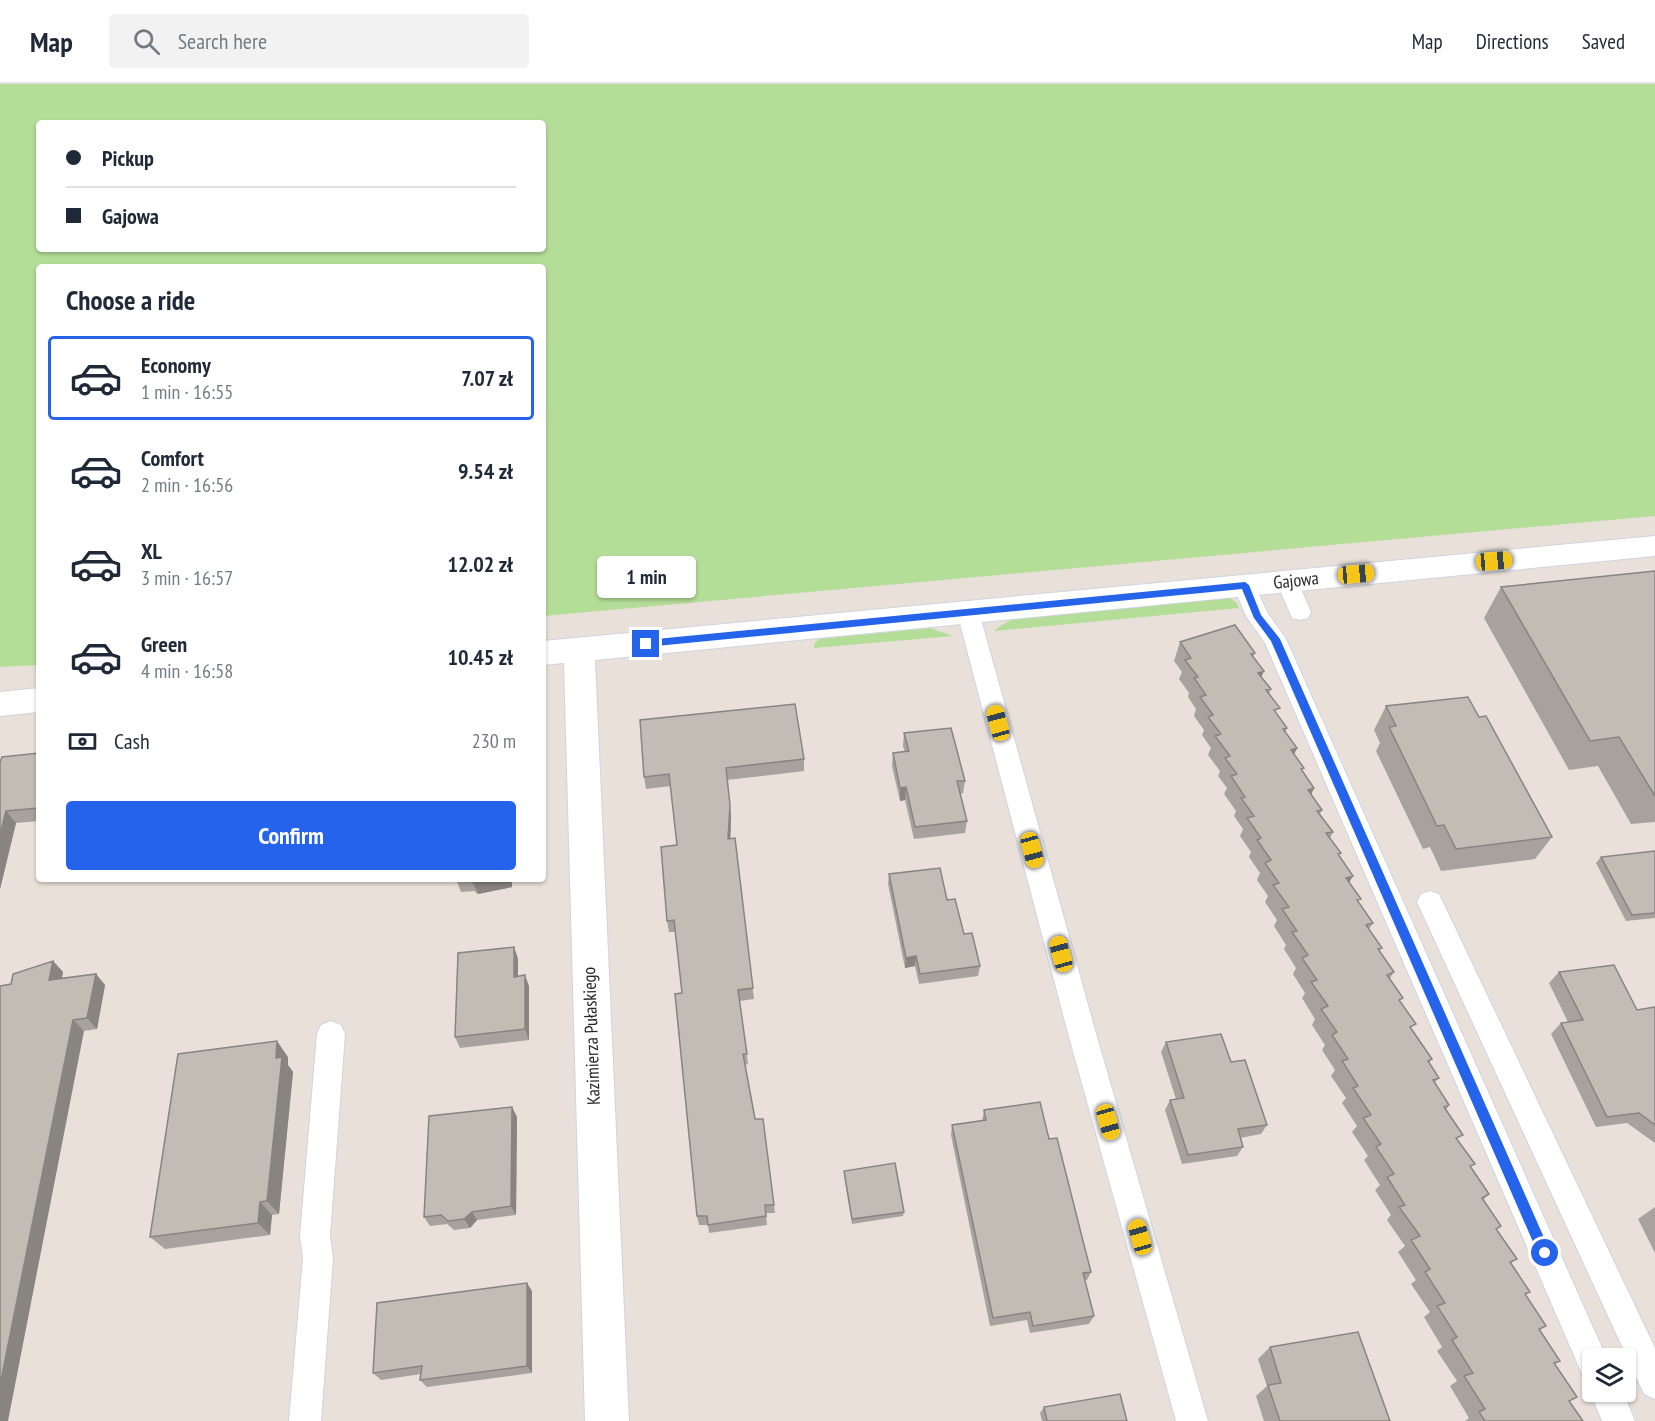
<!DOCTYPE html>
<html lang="en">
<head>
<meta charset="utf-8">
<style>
	body { margin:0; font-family:"PT Sans Narrow",sans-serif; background:#f2f2f3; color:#1f2937; height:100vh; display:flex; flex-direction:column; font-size:22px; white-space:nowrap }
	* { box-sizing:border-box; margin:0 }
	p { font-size:20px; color:#747a83 }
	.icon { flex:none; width:33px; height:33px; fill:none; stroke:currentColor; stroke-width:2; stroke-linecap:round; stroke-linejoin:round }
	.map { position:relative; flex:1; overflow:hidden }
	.panel { position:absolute; left:36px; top:180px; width:510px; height:618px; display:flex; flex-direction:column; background:#fff; border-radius:6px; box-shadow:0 2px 4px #0004 }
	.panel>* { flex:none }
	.hud { position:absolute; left:36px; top:36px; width:510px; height:132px; border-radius:6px; box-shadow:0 2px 4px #0004; display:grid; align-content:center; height:132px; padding:0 30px; background:#fff }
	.buttons { position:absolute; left:1582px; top:1264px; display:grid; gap:12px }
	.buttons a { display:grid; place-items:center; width:54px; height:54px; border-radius:6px; background:#fff; box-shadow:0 2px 4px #0004; font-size:30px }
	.end { position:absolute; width:27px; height:27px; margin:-14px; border:8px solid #2563eb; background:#fff; box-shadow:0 0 0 3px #fff }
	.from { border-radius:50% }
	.bubble { position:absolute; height:42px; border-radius:6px; background:#fff; box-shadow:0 2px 4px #0004; font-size:20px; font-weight:700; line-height:42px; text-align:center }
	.car { position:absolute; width:18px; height:36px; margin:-18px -9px; border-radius:8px; box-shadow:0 0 4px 2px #0007; background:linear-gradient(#f5c518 24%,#345 0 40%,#f5c518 0 76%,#345 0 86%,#f5c518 0) }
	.hud b { display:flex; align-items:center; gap:21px; height:57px; font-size:22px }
	.hud b+b { border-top:2px solid #e0e1e3 }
	.hud i { width:15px; height:15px; background:#1f2937 }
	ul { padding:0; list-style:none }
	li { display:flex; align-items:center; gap:18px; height:84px; margin:0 12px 9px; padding:0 18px; border:3px solid transparent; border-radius:6px }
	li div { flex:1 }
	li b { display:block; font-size:22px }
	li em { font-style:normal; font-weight:700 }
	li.on { border-color:#2563eb }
	li>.icon { width:54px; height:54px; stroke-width:1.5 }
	h2 { padding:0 30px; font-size:27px; line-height:72px }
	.pay { display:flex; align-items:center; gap:15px; height:66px; padding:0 30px; font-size:22px }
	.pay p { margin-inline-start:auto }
	.action { display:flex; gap:12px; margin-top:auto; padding:12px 30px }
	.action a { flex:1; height:69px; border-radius:6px; background:#2563eb; color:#fff; font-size:24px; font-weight:700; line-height:69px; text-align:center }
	header { display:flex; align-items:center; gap:36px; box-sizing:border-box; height:84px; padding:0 30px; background:#fff; border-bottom:2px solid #e0e1e3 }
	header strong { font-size:28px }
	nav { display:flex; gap:33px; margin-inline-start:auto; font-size:21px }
	.search { width:420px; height:54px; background:#f2f2f3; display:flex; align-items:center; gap:15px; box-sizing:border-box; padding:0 21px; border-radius:6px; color:#747a83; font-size:22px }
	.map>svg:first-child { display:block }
	.green { fill:#b4de98; fill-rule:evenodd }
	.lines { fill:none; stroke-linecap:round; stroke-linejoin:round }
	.lane-casing { stroke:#cfd3e0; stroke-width:2 }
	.street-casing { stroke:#cfd3e0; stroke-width:2 }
	.lane { fill:#fff; fill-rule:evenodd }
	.street { fill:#fff; fill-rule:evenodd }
	.wall { fill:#a7a29c }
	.shaded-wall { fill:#88847f }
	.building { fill:#c2bcb5; stroke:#88847f; stroke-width:1.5 }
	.route { fill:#2563eb }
	.labels { text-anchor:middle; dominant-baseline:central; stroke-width:4.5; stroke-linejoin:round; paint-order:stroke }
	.street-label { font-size:18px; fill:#272727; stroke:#fff }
</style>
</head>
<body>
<header>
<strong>Map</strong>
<div class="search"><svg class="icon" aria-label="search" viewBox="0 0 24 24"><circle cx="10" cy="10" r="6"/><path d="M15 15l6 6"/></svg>Search here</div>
<nav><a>Map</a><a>Directions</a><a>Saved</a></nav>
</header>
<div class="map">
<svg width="1655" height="1337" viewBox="0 0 1655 1337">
	<rect width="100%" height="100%" fill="#e9e1d9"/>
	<path class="green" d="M0,0H1655V432L543,532V183H39V581L0,583ZM39,39H543V165H39Z
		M1230,514L1236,518L1239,524L994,547L1000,542L1013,535Z
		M930,544L953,552L814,564V560L819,555Z"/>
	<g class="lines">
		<g class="lane-casing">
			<path id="lane" d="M1287,489L1295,491L1311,528L1308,534L1300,536L1292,534L1276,497L1279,491Z
				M1244,493L1252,495L1267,528L1286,555L1604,1268L1607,1275H1593V1295L1582,1290L1265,559L1246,532L1233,501L1236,495Z
				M968,520L976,522L979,528L1097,953L1208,1337H1176L1069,953L957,528L960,522Z
				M1430,807L1439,810L1655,1264V1315L1644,1310L1417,818L1421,810Z
				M331,937L341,941L345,950L330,1152L333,1174L321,1337H289L303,1174L300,1152L317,950L321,941Z
				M1593,1300V1308H1623L1635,1337H1602L1590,1308Z"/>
		</g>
		<g class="street-casing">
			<path id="street" d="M1655,452V472L595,576L629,1337H585L564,579L543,581V557Z
				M39,604V628L0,632V608Z"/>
		</g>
		<use href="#lane" class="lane"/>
		<use href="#street" class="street"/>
	</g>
	<path class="wall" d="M1655,487V738L1631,740L1598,682L1569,686L1484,534L1501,503Z
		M1180,558L1255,569L1253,573L1261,593L1271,605L1269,610L1277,630L1287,644L1285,649L1294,670L1303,687L1311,710L1322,726L1320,730L1333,748L1330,754L1339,772L1349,798L1358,818L1373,839L1369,845L1382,864L1379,867L1394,888L1390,894L1412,945L1432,975L1429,979L1439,994L1434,999L1449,1021L1446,1026L1458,1056L1471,1084L1489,1110L1484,1115L1497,1146L1517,1175L1511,1179L1530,1208L1525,1211L1546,1242L1540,1246L1560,1277L1555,1280L1569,1318L1583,1337H1465L1469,1334L1450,1302L1457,1297L1437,1267L1442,1263L1424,1233L1430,1228L1411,1200L1416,1196L1398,1168L1405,1162L1387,1136L1391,1131L1375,1106L1380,1101L1364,1076L1368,1072L1352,1048L1357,1042L1342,1019L1346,1014L1331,992L1335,986L1322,966L1325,961L1312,941L1315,935L1302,914L1305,909L1293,890L1296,884L1284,865L1286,861L1274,842L1277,836L1265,818L1268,812L1257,796L1260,789L1249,773L1251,768L1240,752L1243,745L1234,732L1236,727L1224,710L1227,704L1218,692L1220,687L1208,671L1211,664L1202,651L1204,646L1194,632L1196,625L1188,613L1189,609L1179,595L1182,588L1174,577Z
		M1386,622L1479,633L1552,753L1535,775L1441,787L1430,763L1423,765L1376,667L1380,659L1374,646Z
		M904,649L965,697L963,709L960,710L967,737L965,749L914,755L905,716L900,717L892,682L893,669L905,668L903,662Z
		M39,669V737L16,739L0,805V678Z
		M804,675V687L727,696L731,733L730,755L735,754L754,915L740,917L748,980L745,981L755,1035L774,1121L775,1129H766L767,1141L709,1149L708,1141H699L697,1132L682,909L675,848H669L667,837L677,761L671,702L646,705L644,693Z
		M1655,767V834L1626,837L1596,779L1601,773Z
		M889,790L947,816L980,882L978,892L919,900L915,882L905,884L888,800Z
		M456,795H512V803L478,810L474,807L461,808Z
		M514,863L518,875V892L529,902V956L460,964L455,953Z
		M53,877L63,888L62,894L96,890L105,901L97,945L84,947L11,900Z
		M1559,888L1637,926L1655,923V1059L1627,1039L1596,1043L1551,950L1561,939L1568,938L1549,899Z
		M1166,958L1231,978L1267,1041L1261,1050L1240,1054L1243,1063L1237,1072L1182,1080L1165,1026L1170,1016L1176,1015L1161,968Z
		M288,973V981L293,988L279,1130L272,1131L270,1151L165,1165L150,1153Z
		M512,1023L517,1033L516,1131L477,1136L470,1144L454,1146L447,1140L430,1142L424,1133Z
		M984,1026L1049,1055L1091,1188L1087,1196H1085L1094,1232L1089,1240L1030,1249L1027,1236L990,1242L951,1051L952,1041L982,1037Z
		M844,1087L904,1128L903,1132L852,1140L844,1091Z
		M1655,1123V1169L1638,1135Z
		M532,1207V1289L427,1303L420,1296L421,1290L381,1296L373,1289Z
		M1270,1263L1390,1337H1264L1256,1312L1267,1302L1258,1275Z
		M1044,1323L1127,1337H1042L1040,1329Z"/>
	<path class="shaded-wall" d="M1264,587L1256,605L1258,589Z
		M1297,664L1289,682L1291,666Z
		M906,703L905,716L900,717V704Z
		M1314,704L1306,722L1308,706Z
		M730,721L731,733L730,767L728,755Z
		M6,727L16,739L0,805V751Z
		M1353,792L1343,809L1346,794Z
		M489,795H512V803L478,810L473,799Z
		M514,863L518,875V904L514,893Z
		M916,872L915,882L905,884L906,874Z
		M53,877L63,888L59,907L49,896Z
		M96,890L105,901L97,945L87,934Z
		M525,891L529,902V956L525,945Z
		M73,936L84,947L8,1337H0V1301Z
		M277,957L288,973V981L293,988L279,1130L267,1117Z
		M512,1023L517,1033L516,1131L511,1122Z
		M260,1118L272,1131L270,1151L258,1139Z
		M472,1128L477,1136L470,1144L464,1135Z
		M527,1199L532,1207V1289L527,1282Z"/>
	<path class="building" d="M1655,487V712L1619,653L1590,657L1501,503Z
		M1235,541L1255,569L1251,570L1264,587L1258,589L1271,605L1266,606L1280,624L1274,626L1287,644L1283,645L1297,664L1291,666L1304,684L1301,685L1314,704L1308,706L1322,726L1317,727L1333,748L1326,749L1341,769L1338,770L1353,792L1346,794L1361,815L1357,816L1373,839L1366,841L1382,864L1378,865L1394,888L1387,891L1403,914L1399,916L1416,940L1410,943L1432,975L1428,977L1439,994L1433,996L1449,1021L1444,1023L1463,1051L1456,1054L1475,1080L1470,1082L1489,1110L1482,1114L1501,1142L1496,1145L1517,1175L1510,1178L1530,1208L1525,1210L1546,1242L1539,1245L1560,1277L1554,1279L1577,1313L1569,1317L1583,1337H1485L1479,1328L1485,1325L1464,1292L1473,1289L1452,1256L1457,1253L1437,1222L1445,1219L1425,1188L1430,1185L1411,1156L1420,1152L1399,1123L1405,1121L1387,1093L1394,1090L1376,1063L1381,1060L1363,1034L1371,1031L1353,1004L1358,1002L1342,977L1348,975L1332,951L1337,948L1321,925L1328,922L1311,898L1317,896L1302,874L1308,871L1292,848L1297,847L1282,825L1289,823L1273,801L1279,799L1265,779L1271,776L1257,756L1261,754L1247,734L1254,732L1241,714L1245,713L1231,692L1237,690L1225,674L1230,672L1215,652L1221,650L1208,633L1213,631L1200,613L1206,611L1194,594L1198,593L1185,576L1191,574L1180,558Z
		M1468,613L1479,633L1486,632L1552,753L1456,765L1444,741L1437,742L1389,643L1396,642L1386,622Z
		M795,620L804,675L726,684L730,721L728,755L735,754L753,904L738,906L747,970H743L755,1035H763L774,1121H765L766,1132L708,1141L707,1132H697L675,910L682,909L674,836L667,837L661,763L677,761L669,690L644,693L640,636Z
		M951,644L965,697H957L967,737L915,743L906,703L900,704L893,669L909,667L904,649Z
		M39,669V724L6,727L0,751V678L2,673Z
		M1655,767V829L1632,831L1601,773Z
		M940,784L947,816L955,815L964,850L972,849L980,882L920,890L916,872L906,874L889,790Z
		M456,795H489L473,799L469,795L456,797Z
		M514,863V893L525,891V945L455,953L458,869Z
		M53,877L49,896L96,890L87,934L73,936L0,1301V902L11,900L13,890Z
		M1614,881L1637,926L1655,923V1041L1639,1029L1607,1033L1561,939L1583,936L1559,888Z
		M1221,950L1231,978L1245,976L1267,1041L1238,1045L1243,1063L1188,1071L1170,1016L1184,1014L1166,958Z
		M277,957L276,974L282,973L267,1117L260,1118L258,1139L150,1153L178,970Z
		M1040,1018L1049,1055L1057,1054L1083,1157L1091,1188L1083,1189L1094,1232L1033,1242L1030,1228L993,1234L952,1041L986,1036L984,1026Z
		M512,1023L511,1122L472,1128L464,1135L448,1137L441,1131L424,1133L429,1032Z
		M895,1079L904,1128L852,1135L844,1087Z
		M527,1199V1282L420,1296L422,1282L373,1289L377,1219Z
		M1358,1248L1390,1337H1280L1268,1301L1281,1299L1270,1263Z
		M1120,1310L1127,1337H1047L1044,1323Z"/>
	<path class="route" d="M1245,498L1249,501L1261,531L1280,555L1549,1165L1551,1169L1549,1174L1545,1175L1540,1174L1271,557L1254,534L1242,505L646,563L641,560L646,556Z"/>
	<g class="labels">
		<g class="street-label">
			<text transform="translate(1296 496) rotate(-6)">Gajowa</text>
			<text transform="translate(591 952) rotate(-92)">Kazimierza Pułaskiego</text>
		</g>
	</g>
</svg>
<div class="buttons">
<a><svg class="icon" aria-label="layers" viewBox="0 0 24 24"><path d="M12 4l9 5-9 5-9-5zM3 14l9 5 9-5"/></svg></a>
</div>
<i class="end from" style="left:1545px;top:1169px"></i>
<i class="end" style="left:646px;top:560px"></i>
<div class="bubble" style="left:597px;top:472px;width:99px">1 min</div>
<i class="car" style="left:1494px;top:477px;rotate:85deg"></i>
<i class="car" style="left:1356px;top:490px;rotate:85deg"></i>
<i class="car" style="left:998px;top:639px;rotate:345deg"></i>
<i class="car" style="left:1032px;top:766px;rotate:165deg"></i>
<i class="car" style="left:1061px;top:870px;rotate:345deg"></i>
<i class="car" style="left:1108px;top:1038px;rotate:164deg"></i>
<i class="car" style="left:1140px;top:1153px;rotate:344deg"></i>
<div class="hud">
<b><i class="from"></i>Pickup</b>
<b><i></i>Gajowa</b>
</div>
<section class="panel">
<h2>Choose a ride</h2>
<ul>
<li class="on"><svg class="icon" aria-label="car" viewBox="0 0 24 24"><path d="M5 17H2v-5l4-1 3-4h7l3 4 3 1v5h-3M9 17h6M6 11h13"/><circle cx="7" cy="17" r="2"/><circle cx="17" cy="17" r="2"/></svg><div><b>Economy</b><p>1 min · 16:55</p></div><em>7.07 zł</em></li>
<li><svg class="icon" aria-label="car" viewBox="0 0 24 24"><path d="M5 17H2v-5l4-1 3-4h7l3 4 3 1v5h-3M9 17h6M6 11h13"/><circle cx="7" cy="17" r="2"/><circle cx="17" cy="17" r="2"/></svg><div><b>Comfort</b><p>2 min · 16:56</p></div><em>9.54 zł</em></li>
<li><svg class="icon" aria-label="car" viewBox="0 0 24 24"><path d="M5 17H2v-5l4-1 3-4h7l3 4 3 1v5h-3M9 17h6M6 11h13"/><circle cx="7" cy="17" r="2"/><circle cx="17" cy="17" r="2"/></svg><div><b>XL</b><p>3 min · 16:57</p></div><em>12.02 zł</em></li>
<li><svg class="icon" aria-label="car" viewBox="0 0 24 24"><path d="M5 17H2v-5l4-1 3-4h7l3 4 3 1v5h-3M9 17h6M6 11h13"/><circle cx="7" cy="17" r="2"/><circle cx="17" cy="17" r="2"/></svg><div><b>Green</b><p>4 min · 16:58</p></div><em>10.45 zł</em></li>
</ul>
<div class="pay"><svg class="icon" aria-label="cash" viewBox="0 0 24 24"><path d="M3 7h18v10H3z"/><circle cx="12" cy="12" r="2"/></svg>Cash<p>230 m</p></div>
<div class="action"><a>Confirm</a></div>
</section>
</div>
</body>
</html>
